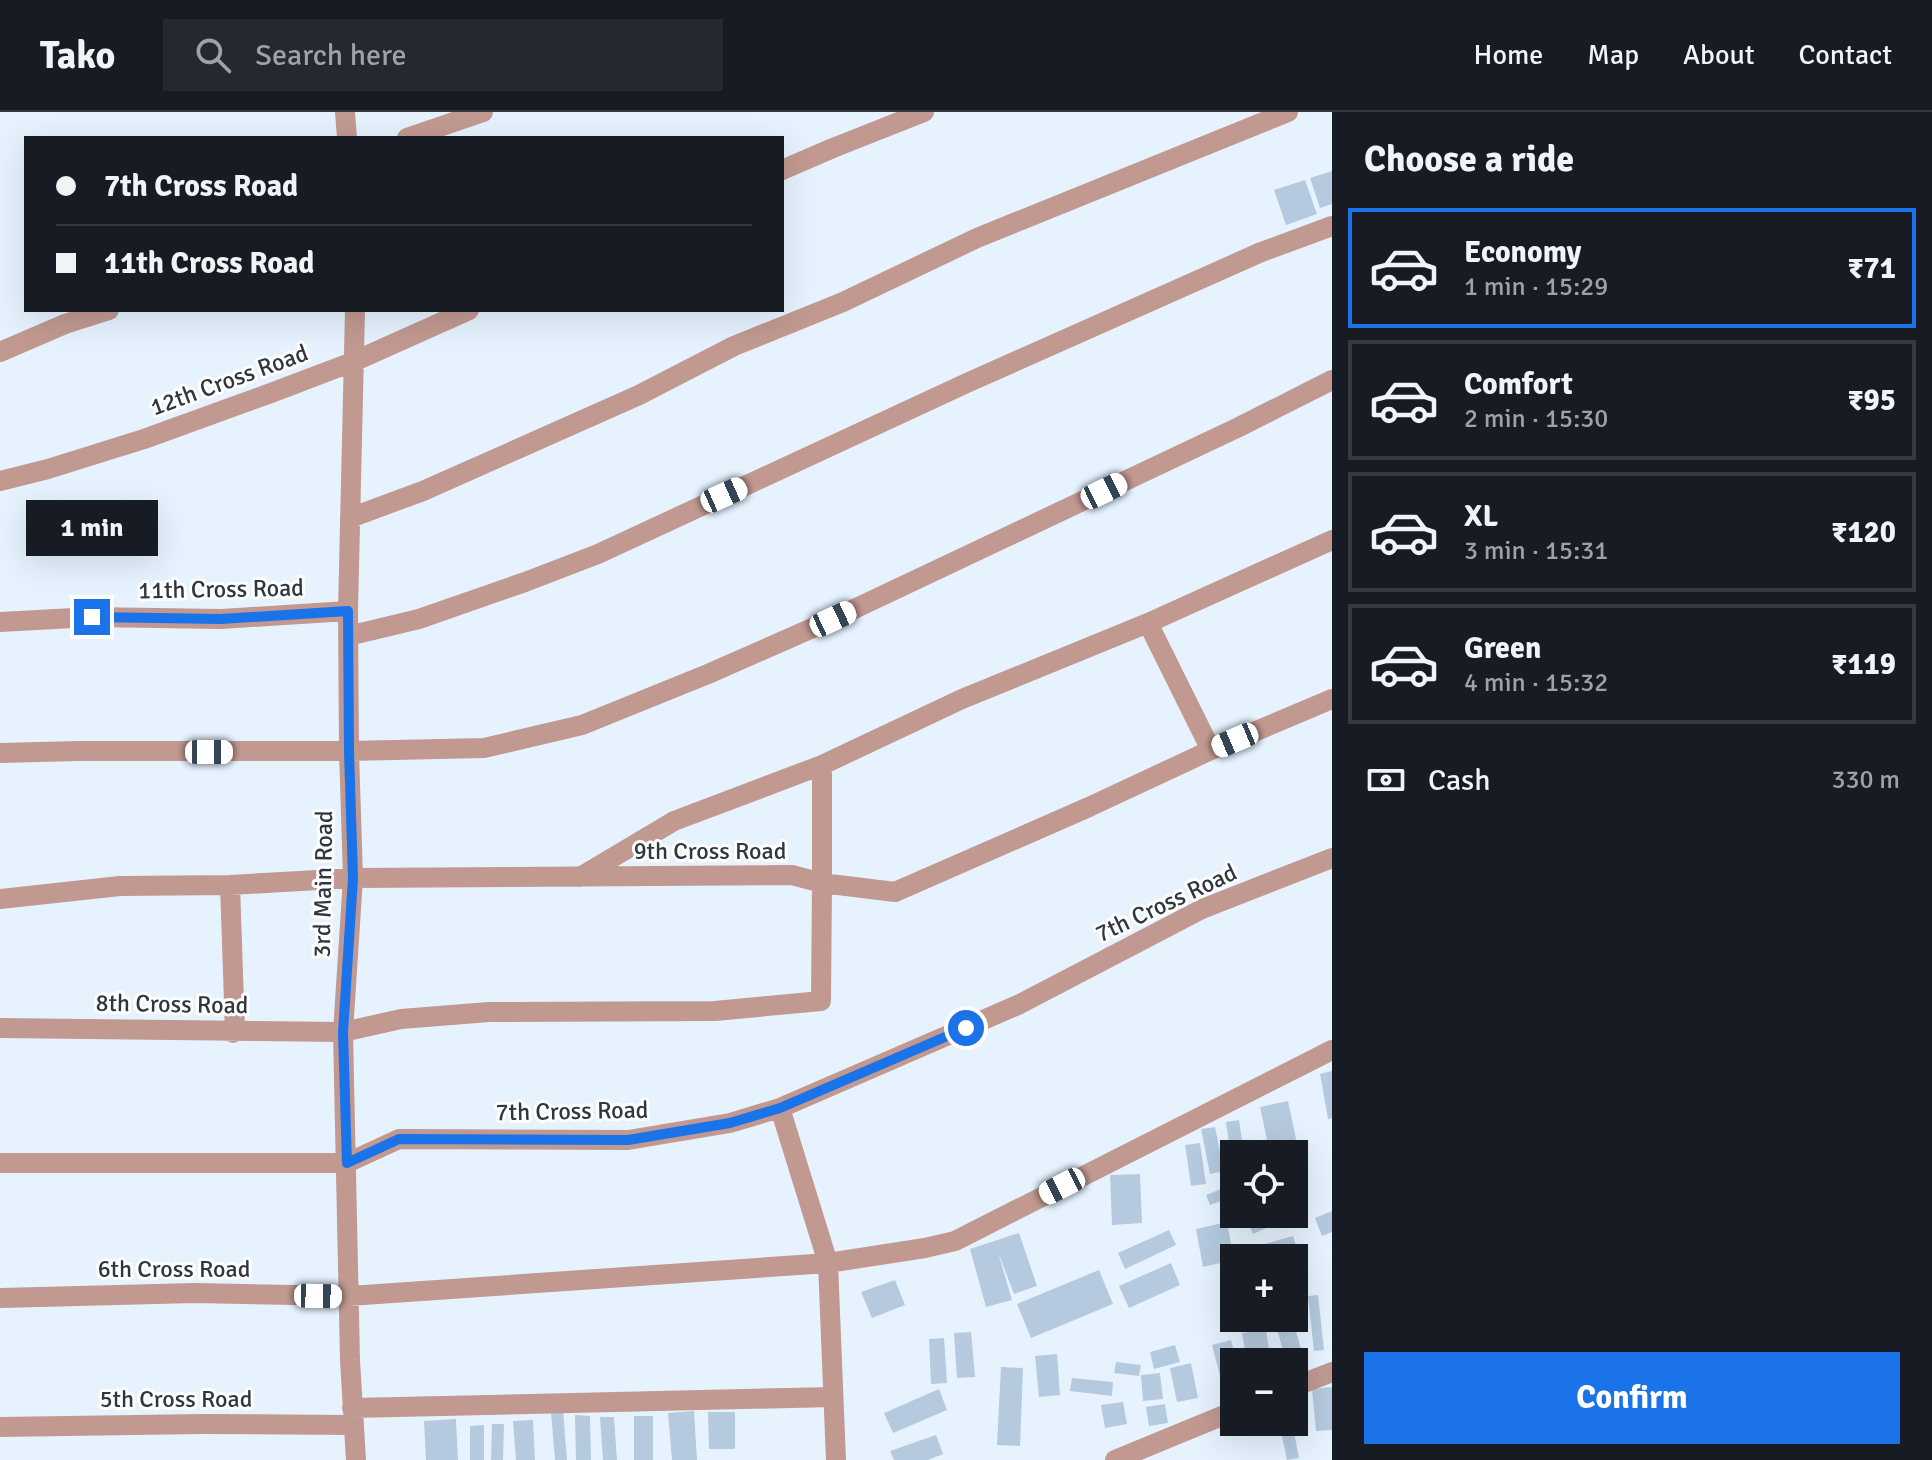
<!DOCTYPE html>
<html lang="en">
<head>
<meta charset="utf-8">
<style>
	body { margin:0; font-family:Signika,sans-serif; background:#242831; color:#f1f3f6; height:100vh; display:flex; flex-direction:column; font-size:30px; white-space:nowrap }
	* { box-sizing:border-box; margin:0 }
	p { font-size:26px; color:#9ea1a6 }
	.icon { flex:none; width:44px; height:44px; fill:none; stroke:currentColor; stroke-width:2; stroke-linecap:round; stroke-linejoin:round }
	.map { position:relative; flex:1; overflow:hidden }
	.drawer { display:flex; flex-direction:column; background:#171b24; width:600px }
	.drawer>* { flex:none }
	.banner { position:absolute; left:24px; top:24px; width:760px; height:176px; border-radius:0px; box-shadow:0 8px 32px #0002; display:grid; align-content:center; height:176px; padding:0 32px; background:#171b24 }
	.buttons { position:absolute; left:1220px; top:1028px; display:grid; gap:16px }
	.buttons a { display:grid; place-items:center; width:88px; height:88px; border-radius:0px; background:#171b24; box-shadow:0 8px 32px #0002; font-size:40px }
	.end { position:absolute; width:36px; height:36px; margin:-18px; border:10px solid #1a73e8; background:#fff; box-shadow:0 0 0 4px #fff }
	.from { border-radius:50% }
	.bubble { position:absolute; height:56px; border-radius:0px; background:#171b24; box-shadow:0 8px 32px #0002; font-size:26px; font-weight:700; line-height:56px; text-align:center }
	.car { position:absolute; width:24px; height:48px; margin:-24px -12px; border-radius:10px; box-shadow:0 0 6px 2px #0007; background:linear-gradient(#fff 24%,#345 0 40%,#fff 0 76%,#345 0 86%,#fff 0) }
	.banner b { display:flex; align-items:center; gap:28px; height:76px; font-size:30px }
	.banner b+b { border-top:2px solid #363941 }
	.banner i { width:20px; height:20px; background:#f1f3f6 }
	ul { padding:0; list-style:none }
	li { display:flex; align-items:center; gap:24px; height:120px; margin:0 16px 12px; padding:0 16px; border:4px solid #363941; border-radius:0px }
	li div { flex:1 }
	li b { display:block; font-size:30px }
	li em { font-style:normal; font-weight:700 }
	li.active { border-color:#1a73e8 }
	li>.icon { width:72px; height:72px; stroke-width:1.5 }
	h2 { padding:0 32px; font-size:36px; line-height:96px }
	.pay { display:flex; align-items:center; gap:20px; height:88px; padding:0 32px; font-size:30px }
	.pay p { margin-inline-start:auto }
	.button { display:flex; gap:16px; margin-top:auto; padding:16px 32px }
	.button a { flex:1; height:92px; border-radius:0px; background:#1a73e8; color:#fff; font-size:32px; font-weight:700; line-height:92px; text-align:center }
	header { display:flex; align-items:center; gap:48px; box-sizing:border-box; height:112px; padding:0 40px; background:#171b24; border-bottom:2px solid #363941 }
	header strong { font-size:38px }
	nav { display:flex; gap:44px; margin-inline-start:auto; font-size:28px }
	.search { width:560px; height:72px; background:#242831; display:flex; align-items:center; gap:20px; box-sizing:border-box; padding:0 28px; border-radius:0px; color:#9ea1a6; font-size:30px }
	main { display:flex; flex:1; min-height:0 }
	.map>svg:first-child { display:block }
	.building { fill:#b5cade }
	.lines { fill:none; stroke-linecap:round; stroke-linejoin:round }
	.minor { stroke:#c19991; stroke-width:20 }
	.route { stroke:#1a73e8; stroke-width:10 }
	.labels { text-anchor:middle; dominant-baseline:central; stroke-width:6; stroke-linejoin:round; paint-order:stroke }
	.street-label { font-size:24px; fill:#2e363e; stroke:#fefefe }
</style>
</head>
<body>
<header>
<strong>Tako</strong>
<div class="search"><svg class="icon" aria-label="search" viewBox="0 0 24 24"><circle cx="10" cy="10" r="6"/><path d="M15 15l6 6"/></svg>Search here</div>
<nav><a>Home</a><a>Map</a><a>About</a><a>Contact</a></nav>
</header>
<main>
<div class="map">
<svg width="1332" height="1348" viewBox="0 0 1332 1348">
	<rect width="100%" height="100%" fill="#e6f3ff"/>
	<path class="building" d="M1332,59V92L1320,96L1310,66Z
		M1305,68L1317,102L1286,113L1274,78Z
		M1332,959V1006L1328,1007L1320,962Z
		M1288,989L1298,1036L1270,1042L1260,995Z
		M1239,1008L1244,1042H1234V1051L1232,1052L1226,1010Z
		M1215,1015L1224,1059L1210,1062L1201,1017Z
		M1200,1031L1206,1072L1191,1074L1185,1033Z
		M1140,1062L1142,1111L1112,1113L1110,1063Z
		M1229,1074L1233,1085L1210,1093L1206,1083Z
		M1332,1099V1120L1322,1124L1315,1106Z
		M1244,1102H1276L1280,1110L1253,1122Z
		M1227,1110L1234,1148L1203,1155L1196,1117Z
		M1169,1118L1176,1133L1125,1157L1118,1141Z
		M1019,1121L1037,1174L1014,1182L998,1140L1012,1188L986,1195L970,1137Z
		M1293,1124L1297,1137L1262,1146L1258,1134Z
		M1171,1151L1180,1173L1129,1196L1119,1174Z
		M1099,1158L1113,1192L1031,1226L1017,1192Z
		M895,1168L905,1193L872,1206L861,1180Z
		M1318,1183L1324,1238L1314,1239L1308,1184Z
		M1293,1208L1304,1248L1294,1251L1286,1250L1276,1213Z
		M1266,1218L1271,1250H1247L1242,1221Z
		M971,1220L975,1265L957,1266L954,1221Z
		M944,1226L947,1271L931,1272L929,1227Z
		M1231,1228L1237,1250H1234V1280L1225,1283L1212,1233Z
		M1175,1233L1180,1250L1154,1257L1150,1240Z
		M1057,1242L1060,1283L1039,1285L1035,1244Z
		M1116,1250L1141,1253L1139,1264L1114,1261Z
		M1191,1251L1198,1286L1177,1290L1170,1256Z
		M1001,1255L1023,1256L1020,1334L997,1333Z
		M1160,1261L1163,1287L1143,1289L1141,1263Z
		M1072,1266L1113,1270L1112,1284L1070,1279Z
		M1332,1275V1318L1316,1319L1312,1277Z
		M939,1277L947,1298L893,1321L884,1301Z
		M1123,1290L1127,1312L1105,1316L1101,1293Z
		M1165,1292L1168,1311L1149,1314L1146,1295Z
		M563,1299L567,1348H555L551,1300Z
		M694,1299L697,1348H672L668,1301Z
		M708,1300H735V1337H709Z
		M575,1303L590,1304L591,1348H576Z
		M634,1304H653V1348H634Z
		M600,1305H614L617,1348H603Z
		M456,1307L458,1348H426L424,1309Z
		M533,1308L535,1348H516L513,1309Z
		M1279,1310H1292L1299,1346L1287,1348Z
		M492,1312H504L503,1348H491Z
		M484,1313V1348H470V1314Z
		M936,1323L943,1342L928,1348H894L890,1339Z"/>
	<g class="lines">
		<path class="minor" d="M345,0L347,26
			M407,26L483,0
			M782,58L833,36L924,0
			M355,198L348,499L349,639L353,766L343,920L350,1248L356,1348
			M0,240L65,212L109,198
			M0,369L48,357L144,327L271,281L355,249L469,198
			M350,406L423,379L639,283L734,234L843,190L977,126L1288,0
			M1332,428L1148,511L962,587L822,653V771L895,780L1089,695L1211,638L1332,587
			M0,510L92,505L221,507L348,499
			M1148,511L1211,638
			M348,524L419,507L525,470L598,442L969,270L1259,141L1332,114
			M0,641L78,639H349L484,636L582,613L708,562L833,507L1239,315L1332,268
			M580,765L674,709L822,653
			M230,773L235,919L233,921
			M0,787L120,774L230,773L353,766L792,763L822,771L821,889L715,899L489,900L401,907L343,920L0,916
			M780,996L828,1151L836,1348
			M0,1051H347L399,1027L628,1028L730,1011L780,996L1020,892L1202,797L1332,746
			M0,1186L195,1181L349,1184L828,1151L925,1136L955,1129L1332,938
			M1294,1275L1332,1260
			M352,1296L833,1285
			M0,1315L202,1312L353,1313
			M1115,1348L1234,1299"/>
	</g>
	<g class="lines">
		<path class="route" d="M92,505L221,507L348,499L349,639L353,766L343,920L347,1051L399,1027L628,1028L730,1011L780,996L966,916"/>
	</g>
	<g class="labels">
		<g class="street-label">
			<text transform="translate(229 268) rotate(-20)">12th Cross Road</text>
			<text transform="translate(221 477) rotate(-1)">11th Cross Road</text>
			<text x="710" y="739">9th Cross Road</text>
			<text transform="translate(323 772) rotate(-89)">3rd Main Road</text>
			<text transform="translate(1166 791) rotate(-25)">7th Cross Road</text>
			<text transform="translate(172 892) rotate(1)">8th Cross Road</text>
			<text transform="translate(572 999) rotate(-1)">7th Cross Road</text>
			<text x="174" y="1157">6th Cross Road</text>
			<text x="176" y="1287">5th Cross Road</text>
		</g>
	</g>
</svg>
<div class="buttons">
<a><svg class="icon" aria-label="locate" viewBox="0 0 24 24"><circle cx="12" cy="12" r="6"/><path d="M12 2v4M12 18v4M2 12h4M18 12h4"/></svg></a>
<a>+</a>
<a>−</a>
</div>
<i class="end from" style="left:966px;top:916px"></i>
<i class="end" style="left:92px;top:505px"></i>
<div class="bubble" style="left:26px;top:388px;width:132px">1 min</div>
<i class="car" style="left:1104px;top:379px;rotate:64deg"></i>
<i class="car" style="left:724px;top:383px;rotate:66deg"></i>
<i class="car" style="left:833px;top:507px;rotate:65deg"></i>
<i class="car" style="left:1235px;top:628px;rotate:247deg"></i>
<i class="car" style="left:209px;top:640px;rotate:90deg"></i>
<i class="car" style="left:1062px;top:1074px;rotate:243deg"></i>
<i class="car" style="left:318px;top:1184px;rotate:91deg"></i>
<div class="banner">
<b><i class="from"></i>7th Cross Road</b>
<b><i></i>11th Cross Road</b>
</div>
</div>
<section class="drawer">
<h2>Choose a ride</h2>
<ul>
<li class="active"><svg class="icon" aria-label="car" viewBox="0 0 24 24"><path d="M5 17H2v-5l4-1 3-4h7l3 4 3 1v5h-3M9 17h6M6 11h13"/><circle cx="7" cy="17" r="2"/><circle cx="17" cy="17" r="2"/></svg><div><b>Economy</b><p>1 min · 15:29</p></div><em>₹71</em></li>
<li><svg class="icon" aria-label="car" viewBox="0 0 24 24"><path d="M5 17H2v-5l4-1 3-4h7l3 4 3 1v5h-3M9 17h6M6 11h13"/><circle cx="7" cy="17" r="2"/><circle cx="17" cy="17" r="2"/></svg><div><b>Comfort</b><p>2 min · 15:30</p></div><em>₹95</em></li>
<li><svg class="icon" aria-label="car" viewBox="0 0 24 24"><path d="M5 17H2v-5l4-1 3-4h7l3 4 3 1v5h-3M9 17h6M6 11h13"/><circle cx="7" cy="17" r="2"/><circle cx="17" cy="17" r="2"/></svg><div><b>XL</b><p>3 min · 15:31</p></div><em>₹120</em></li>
<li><svg class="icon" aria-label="car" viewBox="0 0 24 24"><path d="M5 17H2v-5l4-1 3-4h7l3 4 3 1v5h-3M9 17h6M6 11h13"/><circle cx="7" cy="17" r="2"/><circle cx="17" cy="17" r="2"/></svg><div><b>Green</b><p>4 min · 15:32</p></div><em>₹119</em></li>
</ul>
<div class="pay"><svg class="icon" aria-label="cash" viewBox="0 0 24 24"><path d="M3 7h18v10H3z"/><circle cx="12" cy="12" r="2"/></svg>Cash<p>330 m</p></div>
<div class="button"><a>Confirm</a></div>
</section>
</main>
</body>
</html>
